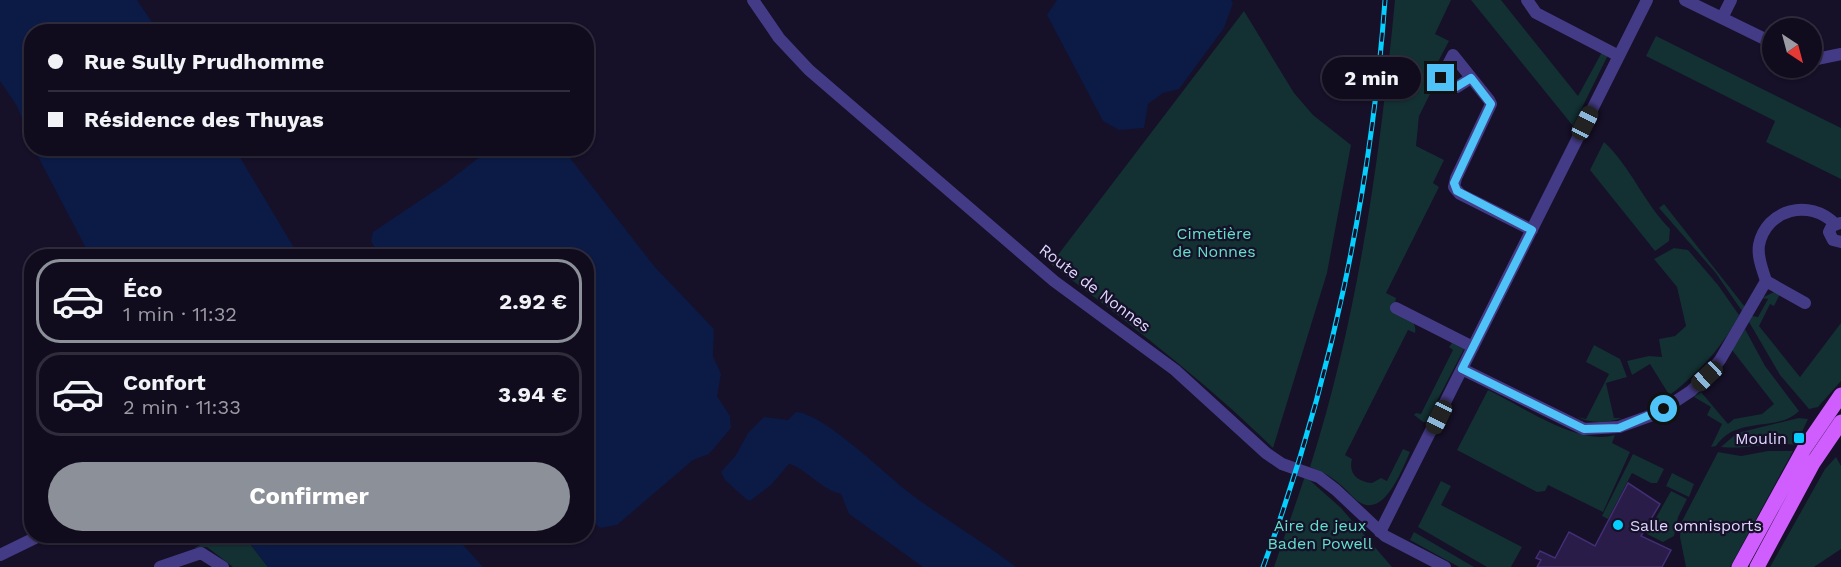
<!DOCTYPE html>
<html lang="fr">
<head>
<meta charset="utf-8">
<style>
	body { margin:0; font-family:"Work Sans",sans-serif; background:#1e1a2b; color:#f1f3f6; height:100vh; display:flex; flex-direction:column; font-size:22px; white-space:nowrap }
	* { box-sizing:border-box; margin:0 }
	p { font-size:20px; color:#9c9ba4 }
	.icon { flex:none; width:33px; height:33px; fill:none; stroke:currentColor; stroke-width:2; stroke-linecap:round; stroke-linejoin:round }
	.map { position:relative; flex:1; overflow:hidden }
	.side { position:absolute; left:24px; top:249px; width:570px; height:294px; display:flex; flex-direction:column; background:#100c1e; border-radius:24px; box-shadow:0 2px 4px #0004,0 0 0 2px #302c3c }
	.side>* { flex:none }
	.top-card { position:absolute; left:24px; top:24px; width:570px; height:132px; border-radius:24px; box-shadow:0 2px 4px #0004,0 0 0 2px #302c3c; display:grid; align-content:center; height:132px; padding:0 24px; background:#100c1e }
	.needle { width:39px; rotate:144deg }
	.buttons { position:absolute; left:1762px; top:18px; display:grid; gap:12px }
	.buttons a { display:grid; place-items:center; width:60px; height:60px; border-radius:50%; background:#100c1e; box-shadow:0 2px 4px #0004,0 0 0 2px #302c3c; font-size:30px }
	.end { position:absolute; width:27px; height:27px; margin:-14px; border:8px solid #4fc3f7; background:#111; box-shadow:0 0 0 3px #111 }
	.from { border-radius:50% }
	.bubble { position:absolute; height:42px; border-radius:21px; background:#100c1e; box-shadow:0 2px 4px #0004,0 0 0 2px #302c3c; font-size:20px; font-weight:700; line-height:42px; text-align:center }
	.car { position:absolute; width:18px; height:36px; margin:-18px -9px; border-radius:8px; box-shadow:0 0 4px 2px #0007; background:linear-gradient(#222 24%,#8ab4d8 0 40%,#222 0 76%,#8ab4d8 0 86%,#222 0) }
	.top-card b { display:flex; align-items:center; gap:21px; height:57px; font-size:22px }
	.top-card b+b { border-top:2px solid #302c3c }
	.top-card i { width:15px; height:15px; background:#f1f3f6 }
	ul { padding:10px 0 0; list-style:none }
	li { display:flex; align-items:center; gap:18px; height:84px; margin:0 12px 9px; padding:0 12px; border:3px solid #302c3c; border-radius:24px }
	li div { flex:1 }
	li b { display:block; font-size:22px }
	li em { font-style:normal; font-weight:700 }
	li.on { border-color:#8c9099 }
	li>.icon { width:54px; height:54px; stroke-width:1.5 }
	.button { display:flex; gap:12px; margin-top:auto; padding:12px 24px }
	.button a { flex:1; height:69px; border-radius:36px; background:#8c9099; color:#fff; font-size:24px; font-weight:700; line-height:69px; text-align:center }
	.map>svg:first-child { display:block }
	.green { fill:#133032 }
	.water { fill:#0b1b46 }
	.building { fill:#291c48; stroke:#422e74; stroke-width:1.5 }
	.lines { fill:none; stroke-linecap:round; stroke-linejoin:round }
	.minor { stroke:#443b86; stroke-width:12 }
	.primary { stroke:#d05efe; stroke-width:15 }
	.rail-casing { stroke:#04cffe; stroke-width:5 }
	.rail { stroke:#161028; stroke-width:3; stroke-dasharray:9; stroke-linecap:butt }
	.route { stroke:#4fc3f7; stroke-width:8 }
	.poi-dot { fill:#04cffe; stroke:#161028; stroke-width:2 }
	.labels { text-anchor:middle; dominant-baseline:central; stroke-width:4.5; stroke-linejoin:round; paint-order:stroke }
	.park-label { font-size:16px; fill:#62e0cb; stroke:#161028 }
	.street-label { font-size:16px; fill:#dfd7ff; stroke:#161028 }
	.poi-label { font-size:16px; fill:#dfd7ff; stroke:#161028; text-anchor:end }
</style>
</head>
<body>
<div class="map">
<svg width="1841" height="567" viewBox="0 0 1841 567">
	<rect width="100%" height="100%" fill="#161028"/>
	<path class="green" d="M1395,0H1451L1435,34L1449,41L1431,75L1437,80L1419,116L1416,146L1444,160L1433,183L1439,187L1386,293L1396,298L1395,303C1403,311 1418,321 1415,333L1408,330L1345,455L1352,459C1348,474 1358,482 1372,483L1381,478L1387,481L1403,449L1410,452C1401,472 1381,527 1352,496C1339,482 1329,474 1310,467C1358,317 1380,157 1395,0Z
		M1471,0H1501L1578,96L1602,52L1608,55L1573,126Z
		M1244,11L1294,93L1313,115L1351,145L1327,273L1273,448C1204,380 1128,323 1051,264Z
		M1656,36L1841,128V179L1766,142L1775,121L1646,56Z
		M1604,142C1631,167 1644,203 1670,229L1669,241L1655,251L1590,170Z
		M1664,204L1745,307L1742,311L1715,272L1659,208Z
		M1674,248L1688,250L1718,285L1739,315C1721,350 1694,378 1663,400L1661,398L1668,393L1650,364L1632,375L1627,361L1649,356L1662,357L1659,339L1675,336L1686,326L1677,287L1654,259Z
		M1774,292L1780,294L1774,306L1770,304L1759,326L1800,377L1841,323V381L1818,407L1809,409L1780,375L1749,322L1752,316L1758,317L1768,299L1762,298Z
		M1745,329L1765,366L1799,411C1777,433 1737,415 1716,446L1711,447L1722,424L1707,415L1711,407L1694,397L1701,392L1728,424L1734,419L1762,414L1774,404L1732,350Z
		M1452,343L1464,349L1426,422H1423L1414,415L1416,413L1421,414L1453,350L1449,347Z
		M1594,345L1620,359L1627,377L1606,383L1614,418H1622C1607,423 1592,424 1577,417L1586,419L1609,374L1586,362Z
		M1488,390C1522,406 1578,446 1615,435L1612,443L1630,452L1603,512L1548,485L1545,491L1537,492L1457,450Z
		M1799,418L1808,419L1796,445C1770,441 1748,450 1721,447L1737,433Z
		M1768,451H1793L1730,567H1686L1680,537L1681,523L1718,452L1741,456Z
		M1633,454L1664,469L1657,483H1651L1632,473L1608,519L1602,516Z
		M1836,457L1841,466V549L1814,567H1770L1825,469Z
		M1672,473L1694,484L1689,497L1666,486Z
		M1305,476L1341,508L1392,567H1274Z
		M1441,481L1451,486L1441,505L1522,547L1511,567H1487L1418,527Z
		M1671,491L1687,499L1678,517L1674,536L1663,542L1647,534Z
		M1414,532L1474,567H1459L1410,540Z
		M220,536H244L268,567H233L207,547L194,548Z"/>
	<path class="water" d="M0,0H137L158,31L32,32L31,141L17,106L0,81Z
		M1057,0H1231L1233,3L1224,28L1179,89L1163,93L1148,104L1144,128L1119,130L1103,121L1047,15Z
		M34,149H235L299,256H90Z
		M490,149H563L654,266L714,329L713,356L721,374L717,396L730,416L731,428L709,454L693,460L617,525L600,528L587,515L586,256H379L371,241L373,232L446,183Z
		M796,412C823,413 884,473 907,491C942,518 981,540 1016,567H923L849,514L841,494C820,489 804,467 789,464L771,485L750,501L746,499L725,480L721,472L736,455L748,433L764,417L788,420Z
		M244,536H455L483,567H268Z"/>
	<path class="building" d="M1628,483L1660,504L1641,536L1671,550L1662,567H1537L1541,560L1536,558L1540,551L1555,558L1569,532L1595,546Z"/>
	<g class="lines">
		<path class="minor" d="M753,0L779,38L809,70L1054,281L1175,370L1266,453L1282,464L1319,477L1336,490L1385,536L1445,567
			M1527,0L1536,13L1619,56
			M1685,0L1773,43
			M1722,18L1731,0
			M1812,60L1841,54
			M1471,78L1457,87L1441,78L1453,55L1489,100L1491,104L1456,178L1454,187L1460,194L1532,230
			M1840,223L1832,226L1829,232L1833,240L1841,242
			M1805,303L1766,281C1763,270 1757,258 1759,245C1766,209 1810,198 1835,224
			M1396,308L1473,347
			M1462,369L1584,429L1619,427L1658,413L1691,391L1707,376L1720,360L1766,281
			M1380,532L1647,0
			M0,555L39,536
			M160,567L201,553L223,567"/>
		<path class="primary" d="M1739,567L1804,449L1841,395
			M1757,567L1813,463L1841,422"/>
		<g class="rail-casing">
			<path id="rail" d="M1263,567C1330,386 1371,192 1385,0"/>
		</g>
		<use href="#rail" class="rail"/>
	</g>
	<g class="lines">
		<path class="route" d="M1441,78L1456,87L1471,78L1491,104L1454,183L1457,191L1532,230L1462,369L1584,429L1619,428L1664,409"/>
	</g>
	<g class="poi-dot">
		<rect x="1793" y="432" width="12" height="12" rx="3"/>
		<circle cx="1618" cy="525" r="6"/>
	</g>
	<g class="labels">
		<g class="park-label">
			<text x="1214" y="233">Cimetière<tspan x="1214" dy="18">de Nonnes</tspan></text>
			<text x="1320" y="525">Aire de jeux<tspan x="1320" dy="18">Baden Powell</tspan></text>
		</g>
		<g class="street-label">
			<text transform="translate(1095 288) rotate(37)">Route de Nonnes</text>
		</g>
		<g class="poi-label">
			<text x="1787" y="438">Moulin</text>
			<text x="1630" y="525" text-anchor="start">Salle omnisports</text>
		</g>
	</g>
</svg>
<div class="buttons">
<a><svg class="needle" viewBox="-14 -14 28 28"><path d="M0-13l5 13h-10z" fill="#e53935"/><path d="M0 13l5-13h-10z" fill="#9c9ba4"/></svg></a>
</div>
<i class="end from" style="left:1664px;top:409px"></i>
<i class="end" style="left:1441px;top:78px"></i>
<div class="bubble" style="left:1322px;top:57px;width:99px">2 min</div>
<i class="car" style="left:1585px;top:123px;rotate:27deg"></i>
<i class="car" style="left:1707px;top:376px;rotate:227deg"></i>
<i class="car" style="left:1439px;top:417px;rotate:206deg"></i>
<div class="top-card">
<b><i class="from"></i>Rue Sully Prudhomme</b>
<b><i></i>Résidence des Thuyas</b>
</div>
<section class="side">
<ul>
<li class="on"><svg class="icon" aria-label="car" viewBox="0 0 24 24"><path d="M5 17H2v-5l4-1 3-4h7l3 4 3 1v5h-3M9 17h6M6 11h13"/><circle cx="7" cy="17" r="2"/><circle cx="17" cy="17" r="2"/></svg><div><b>Éco</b><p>1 min · 11:32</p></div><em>2.92 €</em></li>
<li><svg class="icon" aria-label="car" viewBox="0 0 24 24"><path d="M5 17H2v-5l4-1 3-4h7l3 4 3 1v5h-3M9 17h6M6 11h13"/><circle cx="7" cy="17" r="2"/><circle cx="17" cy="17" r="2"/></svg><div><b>Confort</b><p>2 min · 11:33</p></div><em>3.94 €</em></li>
</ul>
<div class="button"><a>Confirmer</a></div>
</section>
</div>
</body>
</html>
